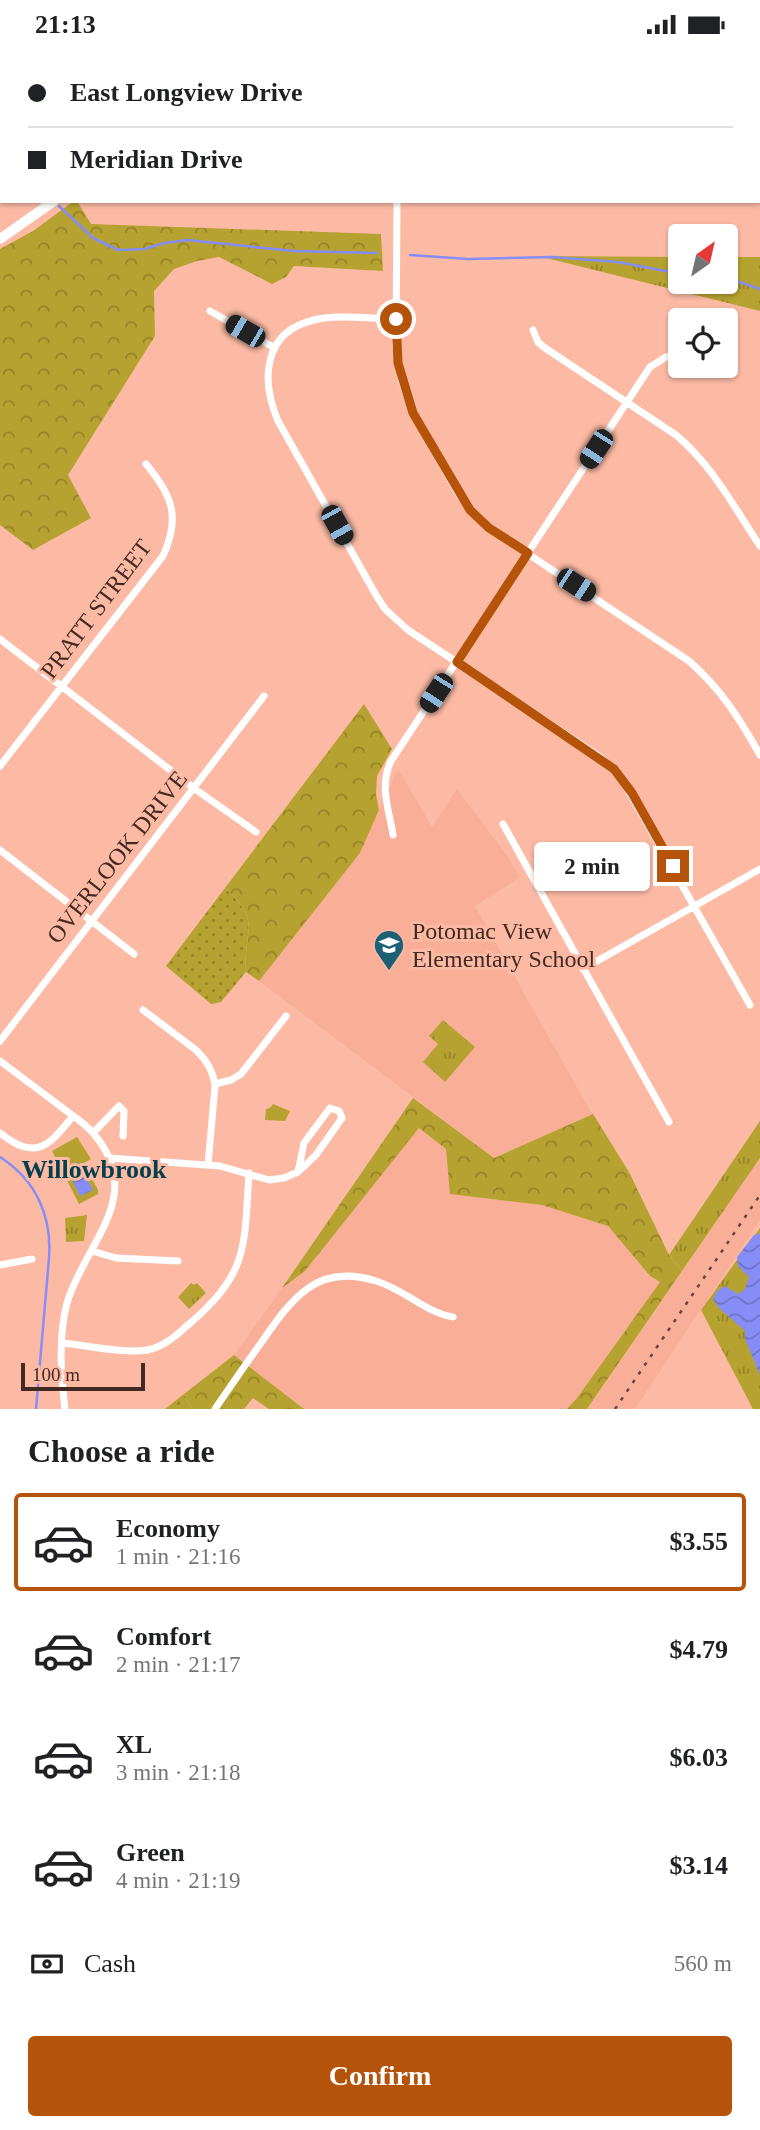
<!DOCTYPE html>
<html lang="en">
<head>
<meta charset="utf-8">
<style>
	body { margin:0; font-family:"Times New Roman",serif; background:#f6f6f6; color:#202124; height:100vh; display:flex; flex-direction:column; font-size:26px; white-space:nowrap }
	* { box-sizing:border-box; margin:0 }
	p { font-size:23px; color:#757577 }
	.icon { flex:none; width:38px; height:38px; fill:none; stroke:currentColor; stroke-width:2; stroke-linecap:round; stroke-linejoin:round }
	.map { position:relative; height:1360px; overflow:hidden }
	.sheet { display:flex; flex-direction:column; background:#fff; flex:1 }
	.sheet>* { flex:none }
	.banner { position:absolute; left:0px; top:0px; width:761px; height:154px; box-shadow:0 2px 5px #0004; display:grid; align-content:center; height:154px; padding:0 28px; background:#fff }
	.needle { width:46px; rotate:34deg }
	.buttons { position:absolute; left:668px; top:175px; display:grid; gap:14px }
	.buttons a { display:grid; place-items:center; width:70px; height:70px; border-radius:7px; background:#fff; box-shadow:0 2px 5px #0004; font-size:35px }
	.scale { position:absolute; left:21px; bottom:18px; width:124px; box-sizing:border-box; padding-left:7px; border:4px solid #432921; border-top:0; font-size:19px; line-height:24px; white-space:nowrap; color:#432921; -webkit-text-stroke:5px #fcbaa4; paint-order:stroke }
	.end { position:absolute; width:32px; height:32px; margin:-16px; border:9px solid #b45309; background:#fff; box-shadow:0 0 0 4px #fff }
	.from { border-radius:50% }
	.bubble { position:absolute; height:49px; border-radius:7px; background:#fff; box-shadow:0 2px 5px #0004; font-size:23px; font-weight:800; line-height:49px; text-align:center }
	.car { position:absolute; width:21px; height:42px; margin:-21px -10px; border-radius:9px; box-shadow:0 0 5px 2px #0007; background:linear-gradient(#222 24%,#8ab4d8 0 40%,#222 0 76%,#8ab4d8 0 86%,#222 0) }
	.banner b { display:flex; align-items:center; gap:24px; height:66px; font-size:26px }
	.banner b+b { border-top:2px solid #e0e0e0 }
	.banner i { width:18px; height:18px; background:#202124 }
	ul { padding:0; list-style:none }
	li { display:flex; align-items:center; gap:21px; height:98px; margin:0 14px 10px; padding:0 14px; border:4px solid transparent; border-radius:7px }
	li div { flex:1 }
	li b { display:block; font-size:26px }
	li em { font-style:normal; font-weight:800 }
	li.current { border-color:#b45309 }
	li>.icon { width:63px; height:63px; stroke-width:1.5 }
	h2 { padding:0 28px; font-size:32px; line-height:84px }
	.pay { display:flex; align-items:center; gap:18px; height:77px; padding:0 28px; font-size:26px }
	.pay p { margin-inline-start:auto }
	.button { display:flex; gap:14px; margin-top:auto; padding:14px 28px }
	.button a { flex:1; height:80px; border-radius:7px; background:#b45309; color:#fff; font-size:28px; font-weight:800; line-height:80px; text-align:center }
	.status { display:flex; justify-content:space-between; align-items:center; height:49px; padding:0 35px; background:#fff; direction:ltr }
	.status svg { height:19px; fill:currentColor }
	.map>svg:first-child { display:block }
	.built { fill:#f9af97 }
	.grass { fill:url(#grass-dots) }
	.forest { fill:url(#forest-crowns) }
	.park { fill:url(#park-tufts) }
	.pitch { fill:#b6a230 }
	.water { fill:url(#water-waves) }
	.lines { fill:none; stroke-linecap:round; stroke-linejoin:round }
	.stream { stroke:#878df6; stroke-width:2.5 }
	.street { stroke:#fff; stroke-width:7 }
	.secondary { stroke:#fff; stroke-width:10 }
	.rail { stroke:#654439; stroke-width:2.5; stroke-dasharray:3.5 7; stroke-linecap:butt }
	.route { stroke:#b45309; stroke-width:9 }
	.labels { text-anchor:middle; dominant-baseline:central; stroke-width:6; stroke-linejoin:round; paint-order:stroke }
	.street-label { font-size:24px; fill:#432921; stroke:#fcbaa4 }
	.poi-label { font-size:24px; fill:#432921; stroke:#fcbaa4; text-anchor:start }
	.neighbourhood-label { font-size:26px; font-weight:bold; fill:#033f4d; stroke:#fcbaa4 }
</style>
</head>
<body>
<div class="status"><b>21:13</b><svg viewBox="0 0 49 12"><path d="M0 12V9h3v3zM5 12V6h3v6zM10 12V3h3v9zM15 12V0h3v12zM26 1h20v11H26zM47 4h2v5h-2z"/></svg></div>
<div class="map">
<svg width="760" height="1360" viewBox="0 0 760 1360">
	<defs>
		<pattern id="grass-dots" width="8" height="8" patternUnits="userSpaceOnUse" patternTransform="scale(1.75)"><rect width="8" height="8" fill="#b6a230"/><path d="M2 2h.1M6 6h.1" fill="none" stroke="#968428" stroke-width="1.8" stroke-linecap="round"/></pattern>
		<pattern id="forest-crowns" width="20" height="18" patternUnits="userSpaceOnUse" patternTransform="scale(1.75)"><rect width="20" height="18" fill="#b6a230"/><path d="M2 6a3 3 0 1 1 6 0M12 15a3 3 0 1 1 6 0" fill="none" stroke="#968428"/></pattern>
		<pattern id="park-tufts" width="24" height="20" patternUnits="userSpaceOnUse" patternTransform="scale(1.75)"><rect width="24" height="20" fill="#b6a230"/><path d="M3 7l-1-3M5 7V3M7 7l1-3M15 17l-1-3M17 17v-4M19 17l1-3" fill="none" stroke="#968428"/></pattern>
		<pattern id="water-waves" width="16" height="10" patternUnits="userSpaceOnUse" patternTransform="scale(1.75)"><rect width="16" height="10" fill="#878df6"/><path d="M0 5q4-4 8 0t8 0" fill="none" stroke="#7073c7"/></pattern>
	</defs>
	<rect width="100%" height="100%" fill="#fcbaa4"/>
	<path class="built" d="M398,720L432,778L457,740L509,809L520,828L475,857L592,1065L494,1109L259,932L360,804Z
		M419,1078L447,1100L450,1145L542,1156L608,1177L649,1227L660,1233L577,1349L567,1360H304L234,1306L282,1239L305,1222Z
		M760,1109V1171L635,1360H588Z"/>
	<path class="grass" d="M225,839C263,873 243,880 246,923L221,953L211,955L166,917Z
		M184,1345L192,1360H165Z"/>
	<path class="forest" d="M0,18L2,21V129L0,127Z
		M74,152H77L91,175L381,185L383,222L294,217L286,228L272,235L219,208L197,212L174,220L154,242L155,287L68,426L91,469L33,501L0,476V200L33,182Z
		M364,655L392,700L377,727L376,745L379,761L360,804L259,932L246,923C243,880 263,873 225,839Z
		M413,1049L494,1109L593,1065L629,1123L669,1206L682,1222L587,1360H567L577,1349L660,1233L650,1227L608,1177L542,1156L450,1145L446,1100L419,1079L305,1222L282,1239Z
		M234,1306L304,1360H269L253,1349L244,1360H192L184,1345Z"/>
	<path class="park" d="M538,207L681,208V233H726V208H760V262Z
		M443,971L475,998L445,1033L423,1013L438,995L429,987Z
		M273,1055L290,1062L285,1072L265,1071L266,1060L270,1059Z
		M760,1072V1109L682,1222L669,1206Z
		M87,1166L84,1192L66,1193L65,1169Z
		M760,1179V1360H753L701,1261Z
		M191,1234L194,1236L197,1234L206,1244L189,1260L178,1248Z"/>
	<path class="pitch" d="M77,1088L91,1110L84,1114L98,1141V1145L79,1155L52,1102Z"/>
	<path class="water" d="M78,1113L93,1141L80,1147L66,1119Z
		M760,1184V1326L745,1290V1282L719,1259L713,1250L717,1242L725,1237L738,1245L745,1240L749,1228L738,1217L737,1208L754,1186Z"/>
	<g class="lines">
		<path class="stream" d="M0,74L2,77
			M59,157L93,189L118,201L144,200L165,194L187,191L294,202L377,204
			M410,206L468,210L552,208L618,213L681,225
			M726,231L737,232L760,240
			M0,1108C36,1131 52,1167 49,1209L36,1360"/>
		<path class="street" d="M627,0V2
			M140,2V0
			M269,2V0
			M397,152L396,299L402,333L413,364L458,444L470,461L489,479L689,612C720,639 740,670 760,706
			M210,262L275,299
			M396,270C372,270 337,265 314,271C262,283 261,332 278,372L376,546L385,560L408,581L600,708L619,725L750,956
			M533,281L538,293L545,299L676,386C712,416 734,458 760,497
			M715,317L723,322
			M0,590L195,740L256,783
			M0,717L163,507C181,468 172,446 146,415
			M503,775L669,1073
			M393,786C389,760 379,737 391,712L650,318L666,308L681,305
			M0,801L134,905
			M583,920L760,820
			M143,961L196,1001C207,1012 213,1022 215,1037L208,1116
			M0,992L264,647
			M0,1012C20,1027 40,1042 60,1057C71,1066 84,1073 93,1084C148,1147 84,1195 67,1254C58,1288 61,1326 65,1360
			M215,1035L231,1031L241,1025L286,967
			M330,1059L339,1062L342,1069L316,1106L298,1123L304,1094Z
			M0,1084C36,1112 48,1098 73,1067
			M93,1084L119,1057L124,1062L123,1087
			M109,1109L220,1117L269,1131L284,1129L298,1123
			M92,1202L116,1209L178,1212
			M0,1216L32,1210
			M62,1294C85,1296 126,1305 147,1301C164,1298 175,1287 188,1276C249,1224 244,1199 249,1124
			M215,1360C230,1338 245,1316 261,1294C291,1251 316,1213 376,1232C404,1240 424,1263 453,1268"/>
		<path class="secondary" d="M419,2L421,0
			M0,190L54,152"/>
		<path class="rail" d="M615,1360L760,1146"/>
	</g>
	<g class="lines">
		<path class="route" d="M396,270L398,314L413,364L470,461L489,479L528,504L457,613L614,720L632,744L673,817"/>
	</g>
	<defs>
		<g id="school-pin" transform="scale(1.575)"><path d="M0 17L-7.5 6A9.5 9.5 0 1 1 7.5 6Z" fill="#1c6173" stroke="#fcbaa4"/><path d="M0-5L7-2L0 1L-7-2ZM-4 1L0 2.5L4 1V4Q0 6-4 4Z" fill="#fff"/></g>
	</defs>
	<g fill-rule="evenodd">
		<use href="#school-pin" x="389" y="896"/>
	</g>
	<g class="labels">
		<g class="street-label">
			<text transform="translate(96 560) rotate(-53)">PRATT STREET</text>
			<text transform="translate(117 808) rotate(-52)">OVERLOOK DRIVE</text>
		</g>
		<g class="poi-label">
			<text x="412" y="882">Potomac View<tspan x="412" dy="28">Elementary School</tspan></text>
		</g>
		<g class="neighbourhood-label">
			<text x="94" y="1120">Willowbrook</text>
		</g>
	</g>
</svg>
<div class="buttons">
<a><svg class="needle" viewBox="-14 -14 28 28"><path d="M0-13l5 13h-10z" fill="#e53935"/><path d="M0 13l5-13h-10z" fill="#757577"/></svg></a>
<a><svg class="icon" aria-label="locate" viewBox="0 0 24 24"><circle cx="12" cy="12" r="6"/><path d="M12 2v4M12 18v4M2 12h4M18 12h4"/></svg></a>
</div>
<div class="scale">100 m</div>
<i class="end from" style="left:396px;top:270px"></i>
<i class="end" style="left:673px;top:817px"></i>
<div class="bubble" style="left:534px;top:793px;width:116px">2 min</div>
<i class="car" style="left:245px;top:282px;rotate:300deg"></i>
<i class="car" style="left:596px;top:400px;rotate:213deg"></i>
<i class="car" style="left:337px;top:476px;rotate:151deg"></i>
<i class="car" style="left:576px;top:536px;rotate:123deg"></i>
<i class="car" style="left:436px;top:644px;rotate:213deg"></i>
<div class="banner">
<b><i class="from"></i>East Longview Drive</b>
<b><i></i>Meridian Drive</b>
</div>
</div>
<section class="sheet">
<h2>Choose a ride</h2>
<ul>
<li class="current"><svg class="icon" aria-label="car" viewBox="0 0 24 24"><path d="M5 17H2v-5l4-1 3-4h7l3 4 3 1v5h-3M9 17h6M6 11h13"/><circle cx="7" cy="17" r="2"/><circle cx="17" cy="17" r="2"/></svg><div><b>Economy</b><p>1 min · 21:16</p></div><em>$3.55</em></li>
<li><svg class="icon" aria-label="car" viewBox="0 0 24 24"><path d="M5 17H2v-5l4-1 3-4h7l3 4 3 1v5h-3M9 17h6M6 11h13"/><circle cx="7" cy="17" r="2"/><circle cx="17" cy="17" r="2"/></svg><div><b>Comfort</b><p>2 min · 21:17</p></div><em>$4.79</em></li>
<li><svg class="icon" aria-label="car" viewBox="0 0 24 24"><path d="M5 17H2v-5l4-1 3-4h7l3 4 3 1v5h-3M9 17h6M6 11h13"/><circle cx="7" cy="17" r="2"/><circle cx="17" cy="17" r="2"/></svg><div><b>XL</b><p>3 min · 21:18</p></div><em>$6.03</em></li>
<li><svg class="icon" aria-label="car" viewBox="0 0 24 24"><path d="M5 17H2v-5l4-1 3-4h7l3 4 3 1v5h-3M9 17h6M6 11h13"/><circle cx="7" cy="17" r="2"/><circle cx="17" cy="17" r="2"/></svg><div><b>Green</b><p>4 min · 21:19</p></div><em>$3.14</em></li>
</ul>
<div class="pay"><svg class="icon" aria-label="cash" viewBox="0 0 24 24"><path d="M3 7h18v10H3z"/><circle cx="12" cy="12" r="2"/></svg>Cash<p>560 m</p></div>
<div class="button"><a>Confirm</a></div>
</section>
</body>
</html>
